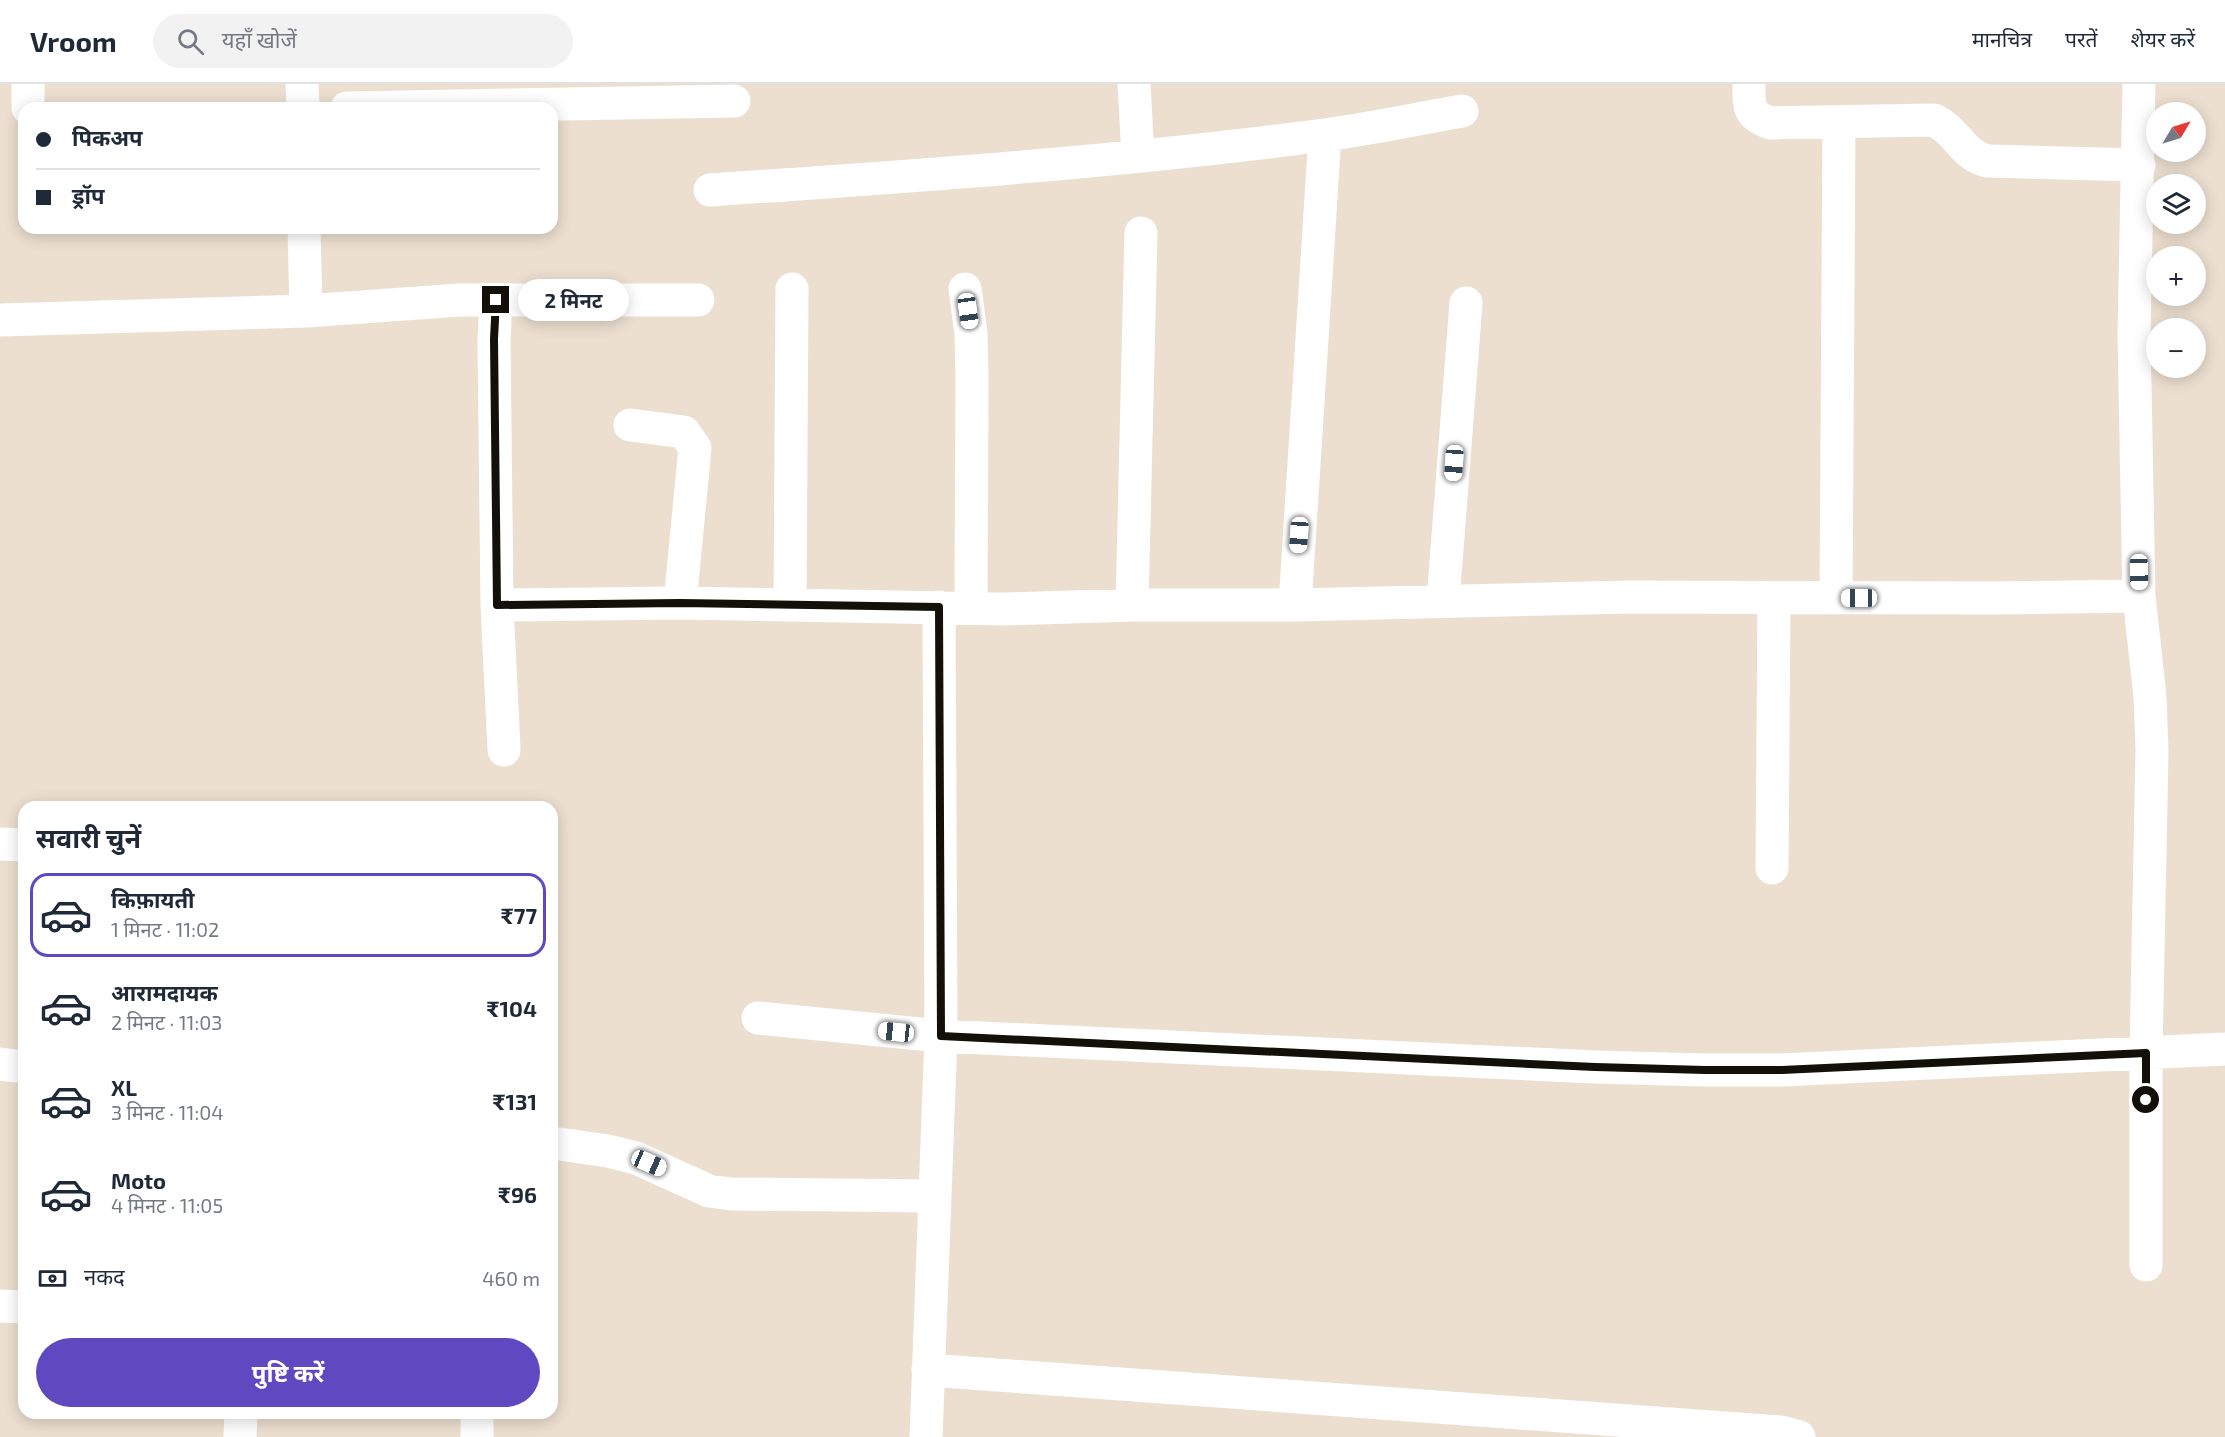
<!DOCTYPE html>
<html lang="hi">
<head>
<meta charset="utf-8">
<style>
	body { margin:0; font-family:"Exo 2","Noto Sans Devanagari",sans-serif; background:#f2f2f3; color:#1f2937; height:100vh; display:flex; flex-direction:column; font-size:22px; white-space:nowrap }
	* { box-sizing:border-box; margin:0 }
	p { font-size:20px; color:#747a83 }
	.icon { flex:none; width:33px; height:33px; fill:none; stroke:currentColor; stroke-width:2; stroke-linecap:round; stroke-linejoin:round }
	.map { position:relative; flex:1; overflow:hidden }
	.sheet { position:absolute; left:18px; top:717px; width:540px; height:618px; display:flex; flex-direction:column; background:#fff; border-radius:18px; box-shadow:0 3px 15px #0003 }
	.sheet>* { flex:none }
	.top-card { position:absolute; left:18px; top:18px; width:540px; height:132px; border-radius:18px; box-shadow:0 3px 15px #0003; display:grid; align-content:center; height:132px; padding:0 18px; background:#fff }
	.needle { width:39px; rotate:52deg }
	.buttons { position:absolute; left:2146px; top:18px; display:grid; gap:12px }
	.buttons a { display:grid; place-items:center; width:60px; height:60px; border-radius:50%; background:#fff; box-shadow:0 3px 15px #0003; font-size:30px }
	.end { position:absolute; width:27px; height:27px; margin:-14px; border:8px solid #130f09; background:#fff; box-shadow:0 0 0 3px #fff }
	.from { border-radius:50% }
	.bubble { position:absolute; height:42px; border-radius:21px; background:#fff; box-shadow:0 3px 15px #0003; font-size:20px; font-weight:700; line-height:42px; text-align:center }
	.car { position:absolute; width:18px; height:36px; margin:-18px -9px; border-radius:8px; box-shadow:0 0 4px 2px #0007; background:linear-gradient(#fff 24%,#345 0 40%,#fff 0 76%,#345 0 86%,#fff 0) }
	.top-card b { display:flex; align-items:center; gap:21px; height:57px; font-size:22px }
	.top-card b+b { border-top:2px solid #e0e1e3 }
	.top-card i { width:15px; height:15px; background:#1f2937 }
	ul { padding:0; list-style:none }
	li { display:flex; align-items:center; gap:18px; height:84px; margin:0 12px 9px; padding:0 6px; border:3px solid transparent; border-radius:18px }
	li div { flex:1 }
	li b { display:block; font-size:22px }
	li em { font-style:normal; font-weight:700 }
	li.on { border-color:#5f49c1 }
	li>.icon { width:54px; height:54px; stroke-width:1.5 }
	h2 { padding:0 18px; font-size:27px; line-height:72px }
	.pay { display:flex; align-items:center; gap:15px; height:66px; padding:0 18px; font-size:22px }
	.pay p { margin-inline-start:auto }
	.cta { display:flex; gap:12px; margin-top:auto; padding:12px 18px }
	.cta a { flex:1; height:69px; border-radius:36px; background:#5f49c1; color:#fff; font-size:24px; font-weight:700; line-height:69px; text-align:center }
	header { display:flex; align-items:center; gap:36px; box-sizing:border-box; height:84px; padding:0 30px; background:#fff; border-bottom:2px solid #e0e1e3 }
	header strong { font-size:28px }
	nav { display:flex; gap:33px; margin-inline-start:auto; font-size:21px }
	.search { width:420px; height:54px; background:#f2f2f3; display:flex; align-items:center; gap:15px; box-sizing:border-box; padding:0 21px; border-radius:33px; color:#747a83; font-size:22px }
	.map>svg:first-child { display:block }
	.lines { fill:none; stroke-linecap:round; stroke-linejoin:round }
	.street { stroke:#fff; stroke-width:33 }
	.route { stroke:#130f09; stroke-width:8 }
</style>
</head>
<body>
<header>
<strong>Vroom</strong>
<div class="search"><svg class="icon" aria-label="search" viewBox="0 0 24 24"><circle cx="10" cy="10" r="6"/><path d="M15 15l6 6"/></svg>यहाँ खोजें</div>
<nav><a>मानचित्र</a><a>परतें</a><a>शेयर करें</a></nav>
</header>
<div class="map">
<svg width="2225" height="1353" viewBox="0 0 2225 1353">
	<rect width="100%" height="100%" fill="#ecdfd0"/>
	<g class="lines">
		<path class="street" d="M302,0L303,24
			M1134,0L1138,72
			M1749,0C1749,22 1747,31 1771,39L1934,36C1958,47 1961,70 1987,77L2139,81
			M2139,0L2134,251L2139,512L2150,613L2152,666L2146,969V1181
			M28,24V0
			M347,24L734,17
			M710,106C915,92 1120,78 1324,51C1370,45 1416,35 1462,27
			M304,144L306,227
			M965,205L971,249L972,292L971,524
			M496,216H698
			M0,236L306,227L460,216H496L494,255L497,521L504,666
			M630,341L684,348L695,364L680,519
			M1836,514L1839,38
			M1443,517L1466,219
			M497,521L680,519L1005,525L1132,521H1295L1629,513L1995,514L2139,512
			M790,521L792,205
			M1132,521L1141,149
			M1295,521L1325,51
			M0,760L24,761
			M1772,784L1774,514
			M758,934L941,952L1595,983L1705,986H1782L2225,965
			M0,980L24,983
			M552,1059L608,1067L636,1074L709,1107L731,1110L934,1112
			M0,1222L24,1223
			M928,1286L1781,1348L1799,1353
			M240,1353L241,1329
			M477,1353V1329
			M926,1353L941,952L939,523"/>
	</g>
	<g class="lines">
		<path class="route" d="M496,216L494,255L497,521L680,519L939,523L941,952L1595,983L1705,986H1782L2146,969V1016"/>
	</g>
</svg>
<div class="buttons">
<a><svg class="needle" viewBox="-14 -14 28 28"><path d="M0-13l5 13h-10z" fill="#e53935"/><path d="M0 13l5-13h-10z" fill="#747a83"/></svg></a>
<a><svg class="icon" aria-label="layers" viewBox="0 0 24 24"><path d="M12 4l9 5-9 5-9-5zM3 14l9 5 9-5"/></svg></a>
<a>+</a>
<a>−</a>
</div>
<i class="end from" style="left:2146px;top:1016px"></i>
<i class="end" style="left:496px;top:216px"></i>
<div class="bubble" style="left:518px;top:195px;width:111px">2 मिनट</div>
<i class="car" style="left:968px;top:227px;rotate:172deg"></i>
<i class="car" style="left:1454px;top:379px;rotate:184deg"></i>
<i class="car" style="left:1299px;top:451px;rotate:184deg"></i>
<i class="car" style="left:2139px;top:488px;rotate:179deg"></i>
<i class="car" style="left:1859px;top:514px;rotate:270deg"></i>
<i class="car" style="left:896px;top:948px;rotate:276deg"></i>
<i class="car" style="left:649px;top:1079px;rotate:114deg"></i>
<div class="top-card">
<b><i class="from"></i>पिकअप</b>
<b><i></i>ड्रॉप</b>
</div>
<section class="sheet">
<h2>सवारी चुनें</h2>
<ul>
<li class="on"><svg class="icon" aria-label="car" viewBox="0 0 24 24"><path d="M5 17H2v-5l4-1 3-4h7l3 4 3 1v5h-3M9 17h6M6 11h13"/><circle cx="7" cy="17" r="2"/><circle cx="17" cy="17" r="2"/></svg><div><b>किफ़ायती</b><p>1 मिनट · 11:02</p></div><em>₹77</em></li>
<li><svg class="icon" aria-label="car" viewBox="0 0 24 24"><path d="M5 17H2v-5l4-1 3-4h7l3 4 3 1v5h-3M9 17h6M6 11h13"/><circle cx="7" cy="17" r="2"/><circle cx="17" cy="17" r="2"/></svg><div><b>आरामदायक</b><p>2 मिनट · 11:03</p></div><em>₹104</em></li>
<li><svg class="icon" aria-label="car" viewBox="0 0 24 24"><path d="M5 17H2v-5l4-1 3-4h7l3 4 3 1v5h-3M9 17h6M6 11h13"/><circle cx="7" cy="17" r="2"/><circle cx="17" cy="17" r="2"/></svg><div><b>XL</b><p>3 मिनट · 11:04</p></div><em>₹131</em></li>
<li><svg class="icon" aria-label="car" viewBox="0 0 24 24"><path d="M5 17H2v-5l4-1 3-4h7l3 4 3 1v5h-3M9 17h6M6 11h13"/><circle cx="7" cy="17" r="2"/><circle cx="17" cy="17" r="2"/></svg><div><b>Moto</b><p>4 मिनट · 11:05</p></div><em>₹96</em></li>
</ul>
<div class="pay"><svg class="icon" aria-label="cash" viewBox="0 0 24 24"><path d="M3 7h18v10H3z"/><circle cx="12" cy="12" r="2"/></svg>नकद<p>460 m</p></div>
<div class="cta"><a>पुष्टि करें</a></div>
</section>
</div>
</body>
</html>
